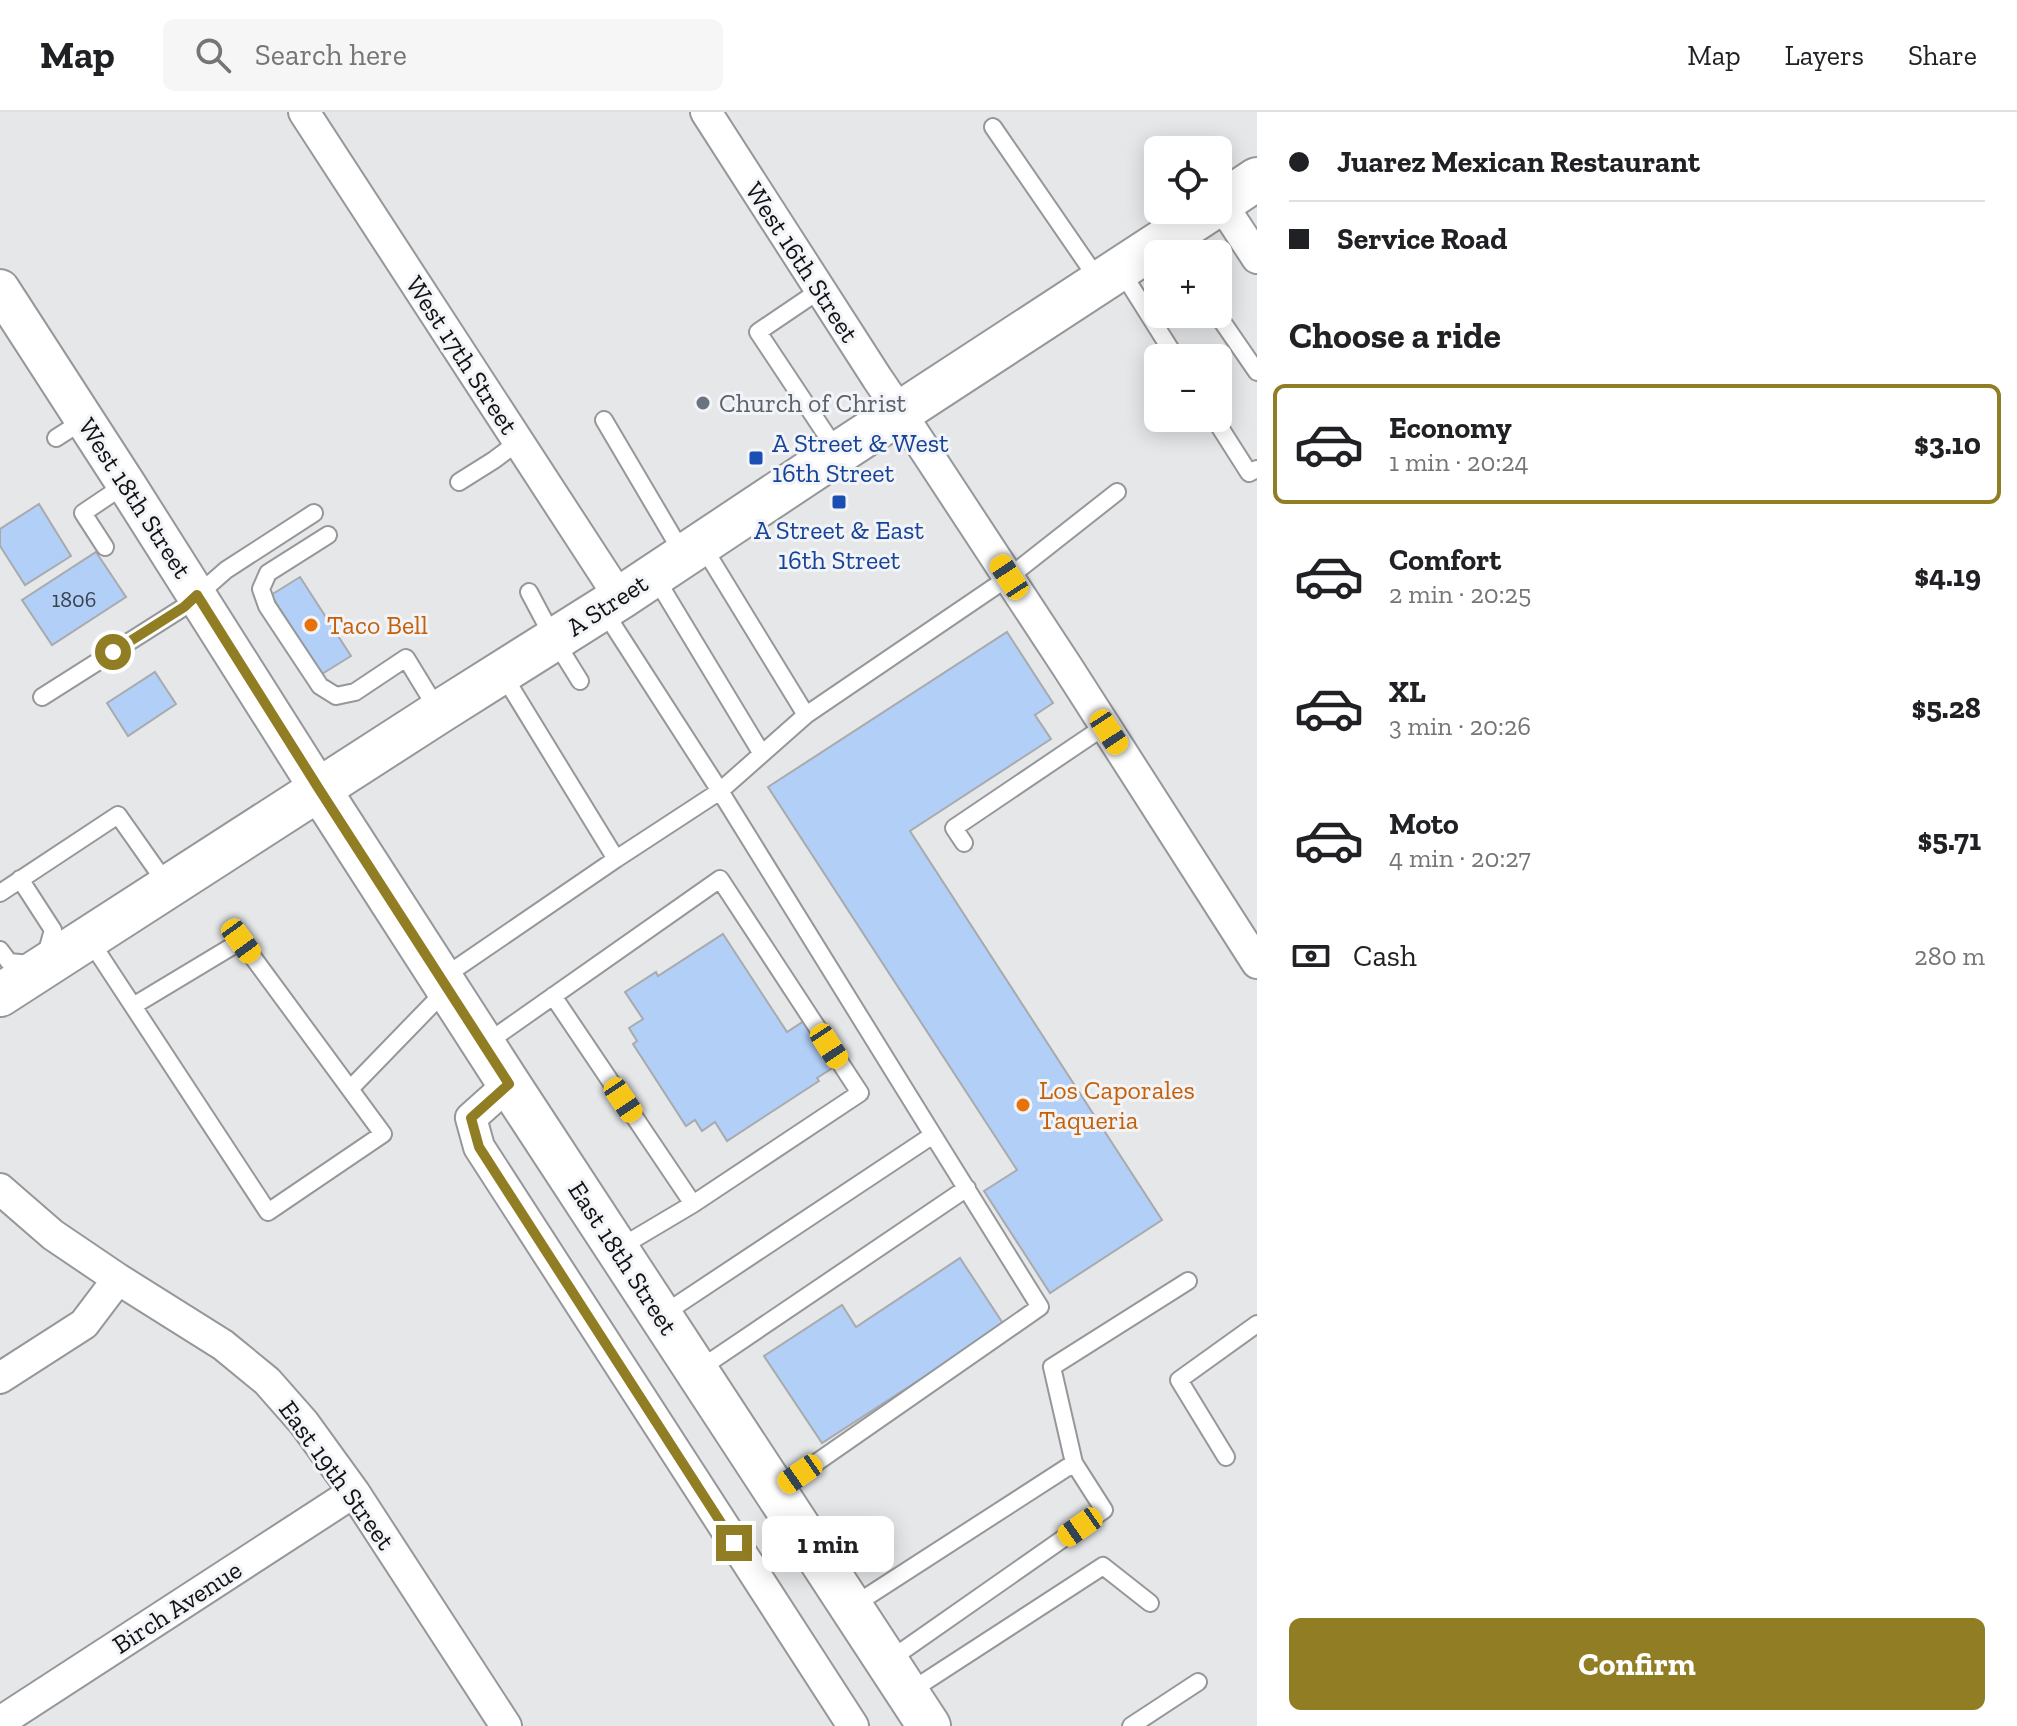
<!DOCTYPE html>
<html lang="en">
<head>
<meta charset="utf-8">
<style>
	body { margin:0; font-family:"Zilla Slab",serif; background:#f6f6f6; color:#202124; height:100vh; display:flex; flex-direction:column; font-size:30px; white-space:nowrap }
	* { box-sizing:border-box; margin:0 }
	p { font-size:26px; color:#757577 }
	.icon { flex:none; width:44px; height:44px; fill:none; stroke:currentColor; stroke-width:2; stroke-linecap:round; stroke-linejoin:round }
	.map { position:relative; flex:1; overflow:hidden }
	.panel { display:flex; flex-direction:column; background:#fff; width:760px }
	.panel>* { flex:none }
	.top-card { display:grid; align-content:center; height:176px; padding:0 32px; background:#fff }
	.buttons { position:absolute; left:1144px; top:24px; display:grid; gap:16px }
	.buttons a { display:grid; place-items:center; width:88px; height:88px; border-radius:12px; background:#fff; box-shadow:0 4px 20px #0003; font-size:40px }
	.end { position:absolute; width:36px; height:36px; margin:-18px; border:10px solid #917d23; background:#fff; box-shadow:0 0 0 4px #fff }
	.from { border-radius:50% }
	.bubble { position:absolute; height:56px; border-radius:12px; background:#fff; box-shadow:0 4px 20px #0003; font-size:26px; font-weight:700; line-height:56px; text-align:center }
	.car { position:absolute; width:24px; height:48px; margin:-24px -12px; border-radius:10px; box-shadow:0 0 6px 2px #0007; background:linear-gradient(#f5c518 24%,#345 0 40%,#f5c518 0 76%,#345 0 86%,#f5c518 0) }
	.top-card b { display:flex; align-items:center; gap:28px; height:76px; font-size:30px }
	.top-card b+b { border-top:2px solid #e0e0e0 }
	.top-card i { width:20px; height:20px; background:#202124 }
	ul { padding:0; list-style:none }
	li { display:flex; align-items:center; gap:24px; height:120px; margin:0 16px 12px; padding:0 16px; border:4px solid transparent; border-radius:12px }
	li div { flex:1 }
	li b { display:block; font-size:30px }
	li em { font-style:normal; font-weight:700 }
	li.current { border-color:#917d23 }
	li>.icon { width:72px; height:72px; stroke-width:1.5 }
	h2 { padding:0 32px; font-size:36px; line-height:96px }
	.pay { display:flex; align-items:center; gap:20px; height:88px; padding:0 32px; font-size:30px }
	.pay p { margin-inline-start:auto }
	.cta { display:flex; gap:16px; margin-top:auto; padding:16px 32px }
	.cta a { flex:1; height:92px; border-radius:12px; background:#917d23; color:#fff; font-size:32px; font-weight:700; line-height:92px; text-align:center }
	header { display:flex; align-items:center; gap:48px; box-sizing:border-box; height:112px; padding:0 40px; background:#fff; border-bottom:2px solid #e0e0e0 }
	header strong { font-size:38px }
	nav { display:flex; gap:44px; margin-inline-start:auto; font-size:28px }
	.search { width:560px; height:72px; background:#f6f6f6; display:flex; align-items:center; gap:20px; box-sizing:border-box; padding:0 28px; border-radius:12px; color:#757577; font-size:30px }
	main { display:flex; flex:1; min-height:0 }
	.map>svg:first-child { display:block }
	.building { fill:#b1cff7; stroke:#a9aaad; stroke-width:2 }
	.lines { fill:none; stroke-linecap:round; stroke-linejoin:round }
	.service-casing { stroke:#96979a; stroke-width:20 }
	.minor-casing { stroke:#96979a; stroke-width:34 }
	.tertiary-casing { stroke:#96979a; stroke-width:42 }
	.secondary-casing { stroke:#96979a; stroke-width:46 }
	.service { stroke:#fff; stroke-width:16 }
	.minor { stroke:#fff; stroke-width:30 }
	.tertiary { stroke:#fff; stroke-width:38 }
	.secondary { stroke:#fff; stroke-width:42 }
	.route { stroke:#917d23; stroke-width:10 }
	.worship-dot { fill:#6b7280; stroke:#f2f4f7; stroke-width:3 }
	.transit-dot { fill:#1a4fb4; stroke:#f2f4f7; stroke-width:3 }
	.food-dot { fill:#e8710a; stroke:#f2f4f7; stroke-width:3 }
	.labels { text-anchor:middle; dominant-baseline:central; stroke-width:6; stroke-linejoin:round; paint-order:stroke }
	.number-label { font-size:22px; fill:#39414c }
	.street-label { font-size:26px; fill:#111213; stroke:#f2f4f7 }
	.worship-label { font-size:26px; fill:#5b616d; stroke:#f2f4f7; text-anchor:start }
	.transit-label { font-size:26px; fill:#164399; stroke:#f2f4f7; text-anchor:start }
	.food-label { font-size:26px; fill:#c56008; stroke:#f2f4f7; text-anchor:start }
</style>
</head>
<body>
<header>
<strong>Map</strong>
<div class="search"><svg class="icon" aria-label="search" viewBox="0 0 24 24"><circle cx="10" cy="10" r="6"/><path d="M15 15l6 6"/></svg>Search here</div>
<nav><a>Map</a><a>Layers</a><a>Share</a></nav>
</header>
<main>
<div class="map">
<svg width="1257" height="1614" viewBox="0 0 1257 1614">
	<rect width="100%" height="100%" fill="#e5e7e9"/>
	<path class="building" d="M39,392L71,444L25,473L0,434V417Z
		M96,440L126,485L52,533L22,488Z
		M300,465L351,544L322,562L271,483Z
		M1007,520L1053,591L1035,603L1051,627L910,719L1162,1108L1050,1181L984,1079L1017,1058L768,675Z
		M155,560L176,592L128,624L107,591Z
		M723,822L787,920L804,909L834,955L817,966L819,969L727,1029L715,1010L702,1019L695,1008L686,1014L633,932L637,929L629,916L643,907L625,880L656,860L658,864Z
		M960,1146L1004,1213L822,1331L764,1244L842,1193L856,1215Z"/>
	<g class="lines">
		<g class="service-casing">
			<path id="service" d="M993,15L1099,169
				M1120,157L1176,246
				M820,178L758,220L837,339
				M1217,202L1257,260
				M1214,306L1249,361L1257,357
				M604,308L683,442
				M56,326L84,308
				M459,370L494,348L518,330
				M328,423L268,461L261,477L267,494L320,574L336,584L355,580L406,546L439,600
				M105,435L83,401L126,372
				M655,465L762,642
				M529,480L554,527L580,569
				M604,499L720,679L933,1023L662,1203
				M42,585L184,495L226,458L314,401
				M806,603L1009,465L1117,380
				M964,731L954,716L1105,614
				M616,747L720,679L806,603L702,433
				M20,767L53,818L46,843
				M0,781L118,703L168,774
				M89,827L268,1100L383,1022L241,829L133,894
				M0,838L9,850L31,852
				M442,866L616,747L502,561
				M485,932L720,767L860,981L693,1092L553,884
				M350,977L446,878
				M619,1136L693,1092
				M698,1258L967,1076
				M1226,1345L1179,1268L1257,1212
				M1074,1351L1052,1255L1188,1169
				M777,1378L1040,1195L933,1023
				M851,1495L1074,1351L1104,1398L888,1549
				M909,1580L1103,1454L1150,1491
				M1131,1614L1198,1570"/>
		</g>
		<g class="minor-casing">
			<path id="minor" d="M304,0L620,486
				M706,0L877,266L900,300L1068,556L1257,851
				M1221,91L1257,146
				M509,972L471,1006L479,1035L853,1614
				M0,1077L53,1123L118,1167L223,1233L267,1269L304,1311L354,1380L506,1614
				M0,1266L84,1212L118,1167
				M0,1610L354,1380"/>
		</g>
		<g class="tertiary-casing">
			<path id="tertiary" d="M0,177L126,372L319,677"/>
		</g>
		<g class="secondary-casing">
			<path id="secondary" d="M1218,93L1257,67
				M319,677L509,972L929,1614
				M0,883L439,600L620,486L838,341L1210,98"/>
		</g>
		<use href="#service" class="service"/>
		<use href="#minor" class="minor"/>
		<use href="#tertiary" class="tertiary"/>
		<use href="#secondary" class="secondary"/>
	</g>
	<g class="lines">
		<path class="route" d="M113,540L184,495L197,483L319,677L509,972L471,1006L479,1035L734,1431"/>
	</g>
	<circle class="worship-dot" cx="703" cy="291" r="8"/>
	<g class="transit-dot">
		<rect x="748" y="338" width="16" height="16" rx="4"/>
		<rect x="831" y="382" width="16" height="16" rx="4"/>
	</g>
	<g class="food-dot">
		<circle cx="311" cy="513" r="8"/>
		<circle cx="1023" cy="993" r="8"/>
	</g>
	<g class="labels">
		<g class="number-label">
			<text x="74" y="487">1806</text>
		</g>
		<g class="street-label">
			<text transform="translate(802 150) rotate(57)">West 16th Street</text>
			<text transform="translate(462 243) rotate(57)">West 17th Street</text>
			<text transform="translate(135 386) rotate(57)">West 18th Street</text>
			<text transform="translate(607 493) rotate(-33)">A Street</text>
			<text transform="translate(623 1146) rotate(57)">East 18th Street</text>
			<text transform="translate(337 1363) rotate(54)">East 19th Street</text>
			<text transform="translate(177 1495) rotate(-33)">Birch Avenue</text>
		</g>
		<g class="worship-label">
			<text x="719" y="291">Church of Christ</text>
		</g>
		<g class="transit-label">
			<text x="772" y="331">A Street &amp; West<tspan x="772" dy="30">16th Street</tspan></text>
			<text x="839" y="418" text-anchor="middle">A Street &amp; East<tspan x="839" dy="30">16th Street</tspan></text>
		</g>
		<g class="food-label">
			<text x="327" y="513">Taco Bell</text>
			<text x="1039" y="978">Los Caporales<tspan x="1039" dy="30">Taqueria</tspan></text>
		</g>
	</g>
</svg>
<div class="buttons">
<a><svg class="icon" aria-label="locate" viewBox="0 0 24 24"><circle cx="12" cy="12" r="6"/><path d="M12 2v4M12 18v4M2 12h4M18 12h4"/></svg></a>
<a>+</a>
<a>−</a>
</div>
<i class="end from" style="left:113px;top:540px"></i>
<i class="end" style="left:734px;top:1431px"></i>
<div class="bubble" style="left:762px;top:1404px;width:132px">1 min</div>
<i class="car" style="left:1009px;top:465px;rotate:327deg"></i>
<i class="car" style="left:1109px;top:620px;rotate:147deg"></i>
<i class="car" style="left:241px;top:829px;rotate:144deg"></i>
<i class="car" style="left:829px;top:934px;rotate:147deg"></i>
<i class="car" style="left:623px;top:988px;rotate:146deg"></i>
<i class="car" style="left:800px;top:1362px;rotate:235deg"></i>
<i class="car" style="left:1080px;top:1415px;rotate:235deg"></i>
</div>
<section class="panel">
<div class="top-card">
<b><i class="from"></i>Juarez Mexican Restaurant</b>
<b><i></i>Service Road</b>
</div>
<h2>Choose a ride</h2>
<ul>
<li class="current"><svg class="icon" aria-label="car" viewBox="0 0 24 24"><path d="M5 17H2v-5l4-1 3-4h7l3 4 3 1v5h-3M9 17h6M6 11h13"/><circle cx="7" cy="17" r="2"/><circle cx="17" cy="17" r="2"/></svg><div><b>Economy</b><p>1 min · 20:24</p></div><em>$3.10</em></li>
<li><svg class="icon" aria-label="car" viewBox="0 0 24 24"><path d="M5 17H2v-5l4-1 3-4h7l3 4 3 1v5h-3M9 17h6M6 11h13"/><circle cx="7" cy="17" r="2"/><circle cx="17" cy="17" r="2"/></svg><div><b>Comfort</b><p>2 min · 20:25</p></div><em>$4.19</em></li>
<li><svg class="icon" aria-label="car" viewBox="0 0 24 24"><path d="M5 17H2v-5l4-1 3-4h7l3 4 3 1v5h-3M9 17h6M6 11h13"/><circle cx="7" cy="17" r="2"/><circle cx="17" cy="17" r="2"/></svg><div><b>XL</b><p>3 min · 20:26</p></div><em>$5.28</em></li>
<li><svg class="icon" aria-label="car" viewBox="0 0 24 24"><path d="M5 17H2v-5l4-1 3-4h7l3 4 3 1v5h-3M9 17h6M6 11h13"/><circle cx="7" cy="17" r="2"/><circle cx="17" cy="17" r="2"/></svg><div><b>Moto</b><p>4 min · 20:27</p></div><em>$5.71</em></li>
</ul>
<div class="pay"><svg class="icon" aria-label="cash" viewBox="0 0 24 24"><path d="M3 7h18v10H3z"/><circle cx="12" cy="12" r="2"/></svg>Cash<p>280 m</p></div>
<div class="cta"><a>Confirm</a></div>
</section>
</main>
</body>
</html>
